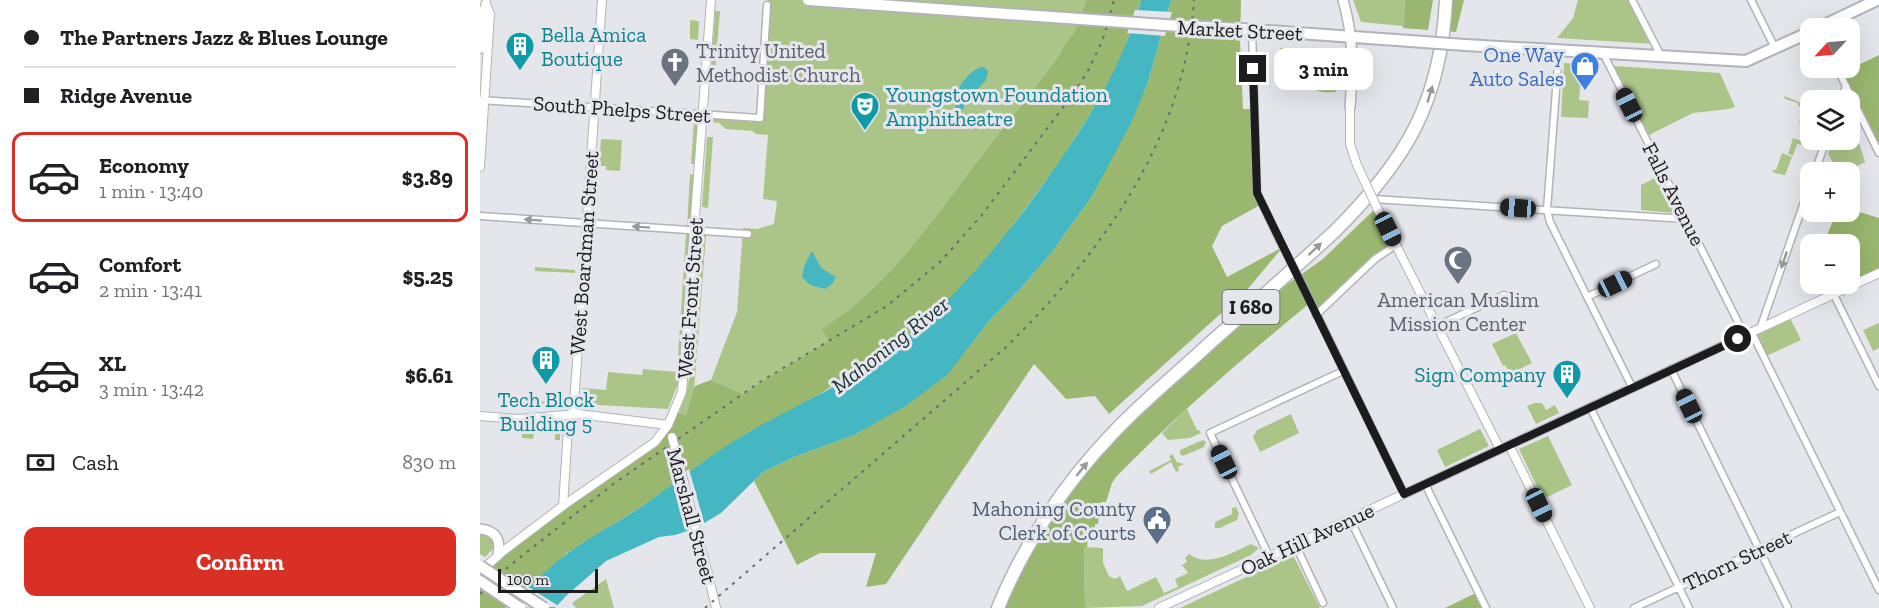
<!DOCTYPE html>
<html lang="en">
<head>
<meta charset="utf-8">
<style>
	body { margin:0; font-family:"Zilla Slab",serif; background:#f2f2f2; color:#202124; height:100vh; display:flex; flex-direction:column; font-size:22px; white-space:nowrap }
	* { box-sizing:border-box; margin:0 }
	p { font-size:20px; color:#757577 }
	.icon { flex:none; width:33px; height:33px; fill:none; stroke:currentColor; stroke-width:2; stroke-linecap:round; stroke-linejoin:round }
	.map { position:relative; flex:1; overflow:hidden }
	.panel { display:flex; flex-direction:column; background:#fff; width:480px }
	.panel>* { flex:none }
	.top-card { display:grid; align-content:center; height:132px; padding:0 24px; background:#fff }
	.needle { width:39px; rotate:244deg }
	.fabs { position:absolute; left:1320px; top:18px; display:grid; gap:12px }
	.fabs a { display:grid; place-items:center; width:60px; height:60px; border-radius:12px; background:#fff; box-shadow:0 6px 24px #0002; font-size:30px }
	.scale { position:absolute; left:18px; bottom:15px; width:100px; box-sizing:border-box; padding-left:6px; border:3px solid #1c1c1e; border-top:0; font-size:16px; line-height:21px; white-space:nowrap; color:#1c1c1e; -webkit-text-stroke:4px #e5e6ec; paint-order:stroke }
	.end { position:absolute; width:27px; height:27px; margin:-14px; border:8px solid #1c1c1e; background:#fff; box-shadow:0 0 0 3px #fff }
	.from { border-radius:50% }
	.bubble { position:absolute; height:42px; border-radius:12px; background:#fff; box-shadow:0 6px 24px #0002; font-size:20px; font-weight:700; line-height:42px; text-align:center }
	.car { position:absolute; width:18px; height:36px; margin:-18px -9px; border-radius:8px; box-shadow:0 0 4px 2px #0007; background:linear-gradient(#222 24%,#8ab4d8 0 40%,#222 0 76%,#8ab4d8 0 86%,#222 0) }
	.top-card b { display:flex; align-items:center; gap:21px; height:57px; font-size:22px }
	.top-card b+b { border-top:2px solid #e0e0e0 }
	.top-card i { width:15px; height:15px; background:#202124 }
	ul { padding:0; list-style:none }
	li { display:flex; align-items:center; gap:18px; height:90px; margin:0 12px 9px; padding:0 12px; border:3px solid transparent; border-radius:12px }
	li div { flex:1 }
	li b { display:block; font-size:22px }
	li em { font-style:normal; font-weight:700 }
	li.current { border-color:#d93025 }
	li>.icon { width:54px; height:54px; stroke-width:1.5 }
	.pay { display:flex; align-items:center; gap:15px; height:66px; padding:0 24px; font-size:22px }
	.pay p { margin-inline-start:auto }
	.primary-button { display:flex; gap:12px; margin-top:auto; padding:12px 24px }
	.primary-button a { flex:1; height:69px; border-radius:12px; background:#d93025; color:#fff; font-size:24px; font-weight:700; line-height:69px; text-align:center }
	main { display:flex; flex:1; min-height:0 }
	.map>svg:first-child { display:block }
	.green { fill:#abc588 }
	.forest { fill:#99b76f }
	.water { fill:#44b7c3 }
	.pier { fill:#e5e6ec }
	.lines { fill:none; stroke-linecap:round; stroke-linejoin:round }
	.minor-casing { stroke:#b2b3b9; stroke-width:9 }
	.tertiary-casing { stroke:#b2b3b9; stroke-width:10 }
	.secondary-casing { stroke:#b2b3b9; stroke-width:12 }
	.primary-casing { stroke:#b2b3b9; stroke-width:14 }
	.motorway-casing { stroke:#b2b3b9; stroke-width:15 }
	.minor { stroke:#fff; stroke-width:6 }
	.tertiary { stroke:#fff; stroke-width:8 }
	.secondary { stroke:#fff; stroke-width:9 }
	.primary { stroke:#fff; stroke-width:10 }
	.motorway { stroke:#fff; stroke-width:12 }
	.rail { stroke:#6a6b6e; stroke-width:2; stroke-dasharray:3 6; stroke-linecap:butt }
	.minor-bridge-casing { stroke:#b2b3b9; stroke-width:9; stroke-linecap:butt }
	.tertiary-bridge-casing { stroke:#b2b3b9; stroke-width:10; stroke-linecap:butt }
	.primary-bridge-casing { stroke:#b2b3b9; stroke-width:14; stroke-linecap:butt }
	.minor-bridge { stroke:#fff; stroke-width:6 }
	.tertiary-bridge { stroke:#fff; stroke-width:8 }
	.primary-bridge { stroke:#fff; stroke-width:10 }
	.oneway { fill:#99999a }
	.route { stroke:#1c1c1e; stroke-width:8 }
	.labels { text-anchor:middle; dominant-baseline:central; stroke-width:6; stroke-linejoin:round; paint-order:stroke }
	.shield { fill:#e5e6ec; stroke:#58595c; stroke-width:1.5 }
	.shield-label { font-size:20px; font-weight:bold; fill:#1c1c1e }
	.street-label { font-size:21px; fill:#1c1c1e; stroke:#e5e6ec }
	.culture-label { font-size:21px; fill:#0d838f; stroke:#e5e6ec; text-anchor:start }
	.worship-label { font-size:21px; fill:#5b616d; stroke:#e5e6ec; text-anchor:start }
	.shop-label { font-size:21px; fill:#366cbe; stroke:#e5e6ec; text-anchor:end }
	.service-label { font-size:21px; fill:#4e5e75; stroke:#e5e6ec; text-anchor:end }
	.water-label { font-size:22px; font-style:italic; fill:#1b3032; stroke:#e5e6ec }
</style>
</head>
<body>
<main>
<section class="panel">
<div class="top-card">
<b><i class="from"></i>The Partners Jazz &amp; Blues Lounge</b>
<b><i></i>Ridge Avenue</b>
</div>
<ul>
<li class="current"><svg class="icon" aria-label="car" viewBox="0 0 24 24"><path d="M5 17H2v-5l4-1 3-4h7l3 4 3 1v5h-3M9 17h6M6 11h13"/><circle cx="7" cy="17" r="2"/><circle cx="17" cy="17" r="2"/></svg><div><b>Economy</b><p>1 min · 13:40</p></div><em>$3.89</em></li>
<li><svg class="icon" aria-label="car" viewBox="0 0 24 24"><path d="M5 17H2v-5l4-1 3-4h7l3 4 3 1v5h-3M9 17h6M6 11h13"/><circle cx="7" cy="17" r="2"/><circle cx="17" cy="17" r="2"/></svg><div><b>Comfort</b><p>2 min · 13:41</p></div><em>$5.25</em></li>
<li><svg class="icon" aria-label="car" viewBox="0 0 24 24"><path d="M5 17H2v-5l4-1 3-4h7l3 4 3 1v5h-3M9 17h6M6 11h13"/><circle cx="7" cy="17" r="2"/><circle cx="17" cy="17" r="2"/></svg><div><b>XL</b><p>3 min · 13:42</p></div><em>$6.61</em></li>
</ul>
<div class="pay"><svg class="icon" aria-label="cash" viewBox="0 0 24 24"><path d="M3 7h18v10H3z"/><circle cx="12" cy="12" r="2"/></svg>Cash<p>830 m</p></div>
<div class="primary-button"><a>Confirm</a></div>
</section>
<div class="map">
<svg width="1399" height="608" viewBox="0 0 1399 608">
	<rect width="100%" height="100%" fill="#e5e6ec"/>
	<path class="green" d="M288,0H661L523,239L263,394L231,380L257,312L263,228L277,229L294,224L297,201L283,199L288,135L276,134L272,131L246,129L239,123L232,122V115L280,118Z
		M873,0H925L923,26L881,22Z
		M1098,0H1152L1175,44L1077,38L1093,18Z
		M235,11H240L235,73H231Z
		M210,20L219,21L218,40L210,39Z
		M800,48L862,50L861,80L856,92C821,95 844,81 831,66H800Z
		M1084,63L1102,64L1099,100L1109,101L1108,118L1081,117Z
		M1134,66L1240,73L1255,107L1249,109L1213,113L1169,135Z
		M1304,96L1330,106L1327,122L1328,130L1322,145L1317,144L1313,156L1308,154L1313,138L1322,141L1324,134L1322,133L1325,125L1319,123L1324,108L1318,106V103L1305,99Z
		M214,120H218L215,164H211Z
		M1370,127H1374L1385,162L1365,172H1358L1348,154L1353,140H1370Z
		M227,137H233L228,208L222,207Z
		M121,139L142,140L140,171L126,170V166H119Z
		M1302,153L1312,157L1305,175L1294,173L1292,170H1296Z
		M210,174L215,175L211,227L207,226Z
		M1177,177L1194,213L1161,210V185Z
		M206,234H211L205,329L198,384L188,409L101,404L102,388L126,390L128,372L162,375L163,369L197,372Z
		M220,235H226L214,391L206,415L199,413L207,390L210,373Z
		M55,267L95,270V273L55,271Z
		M1309,316L1321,340L1284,357L1272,333Z
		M1399,323V348L1393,351L1383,330Z
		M1036,333L1052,363L1030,374L1025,365L1023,366L1012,344Z
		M43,400L83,403L82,406L43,410Z
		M1055,403H1062L1066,410L1075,405L1079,413L1056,424L1047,406Z
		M707,409L717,430H719L721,433L710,438L688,440L682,433Z
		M811,414L819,433L780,452L773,437L777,430Z
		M1000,429L1009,446L965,467L957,450Z
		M74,430L80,433V440H75V434L54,433L53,439L42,438V432Z
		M1068,436L1092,485L1063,499L1039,449Z
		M723,440L726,442L724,447L703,456L700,454V450Z
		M692,454L697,462L704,464L698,467L699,471L696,472L691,462L671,474L669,471L691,460L689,456Z
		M756,507L759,514L757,520L740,528H735V522L752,514V508Z
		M0,534H9L15,541L13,549L5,557L0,554Z
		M771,544L779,548L771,555L662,606L605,608L604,547L623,548V563L629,576L635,579L640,576L647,591L676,577L684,593L698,587L695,579L708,573L702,565L707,562L705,558L709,554C728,568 751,553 771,544Z
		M813,555L840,608H700L809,557Z
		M126,579L134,608H96L92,603Z"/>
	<path class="forest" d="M607,0H661L641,59L616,105L582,158L523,239L489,280L454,314L409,351L325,403L270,432L161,507L86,554L28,608H0V572L175,442L194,411L206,415L215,386L231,380L263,394L349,341L342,329C405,290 448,227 492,169C521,130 553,93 581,53L584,46L595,32Z
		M691,0H761L760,41L763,109H774L777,193L782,204L742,226L732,246L747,277L803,247L766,291L629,414L615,396L586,399L554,364L406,584L386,587L396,553H340L317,565L274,481L283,472L314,457L374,435L466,375L509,321L542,287L572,252L612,196L668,82Z
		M925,0H953L948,30L923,28Z
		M966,0H984L976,32L964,31Z
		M1399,55V153L1360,74Z
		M897,207L916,245L907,250L836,315L830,303C763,358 697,415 636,477L632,483L626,502H621L618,524H615V529H609L607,547H604L605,608H518L526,589L616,452L758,319L843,259Z
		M1370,209L1399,218V273L1347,298L1340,284H1370V244H1343L1357,212H1370Z
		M998,592L1006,608H965Z"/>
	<path class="water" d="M661,0H691L668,82L651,123L612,196L572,252L542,287L509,321L467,375L424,407L374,435L314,457L283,472L241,513L216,528L195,535L179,537L126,561L86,596L75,608H28C47,590 66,569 88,553C111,536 137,523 161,507C197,482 231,454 269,432C316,405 368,383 411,350C475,300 522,243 569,176C609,120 642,67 661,0Z
		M501,67H504L508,71L506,80L487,100L480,115C466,100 485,73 501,67Z
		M332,251L341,268L356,277L352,284L345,289L330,285L322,277L325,264Z"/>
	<path class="pier" d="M655,10L692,12L685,36L647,33Z
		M209,469L225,526L209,534L194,479Z
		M47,586L80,607L25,608Z"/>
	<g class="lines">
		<g class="minor-casing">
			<path id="minor" d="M1152,0L1181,56
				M1271,0L1295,48
				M772,29L777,193L799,239
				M1079,50L1067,210L1070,222L1152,387
				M1123,53L1265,336
				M1357,68L1399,153
				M0,100L280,118L287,5
				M1360,100L1366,86
				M1335,172L1346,140
				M893,199L1206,219
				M0,216L268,234
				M822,284L924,494
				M1354,295L1399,386
				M1107,297L1176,264
				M836,315L895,259L916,245
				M957,326L1024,295
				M1280,329L1330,185
				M1272,333L1399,590
				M1191,369L1308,608
				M1110,407L1209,608
				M945,484L1006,608
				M870,519L913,608
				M815,544L843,603
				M789,556L730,433L863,371
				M1154,608L1360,512"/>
		</g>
		<g class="tertiary-casing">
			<path id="tertiary" d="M0,49L2,15L6,3
				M870,107V144L877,165
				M0,167L10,14L6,4
				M900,214L1020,449
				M0,416L38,419L98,414L188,425
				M1029,445L1110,608
				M83,506L88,429L94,404L122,0
				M1,571L22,552L84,505L175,442L188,425L202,392L231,0
				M228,574L236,608
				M679,608L1399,273"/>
		</g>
		<g class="secondary-casing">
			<path id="secondary" d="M863,0C874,38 873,68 870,107
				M0,529C16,531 21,539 18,555"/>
		</g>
		<g class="primary-casing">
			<path id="primary" d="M1338,28L1397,0
				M761,29L930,41
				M985,45L1266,61L1330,32"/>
		</g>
		<g class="motorway-casing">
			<path id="motorway" d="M518,608C544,544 585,483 633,433C663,401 698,373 730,343C771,307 812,270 853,233C925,162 961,103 966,0"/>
		</g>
		<use href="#minor" class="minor"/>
		<use href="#tertiary" class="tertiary"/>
		<use href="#secondary" class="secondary"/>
		<use href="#primary" class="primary"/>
		<use href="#motorway" class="motorway"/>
		<path class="rail" d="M0,594L28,567L132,485L280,382L407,306L461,261L501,216L594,93L609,69L623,39L634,0
			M225,608L525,348C621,254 705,139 714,0"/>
		<g class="minor-bridge-casing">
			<path id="minor-bridge" d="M799,239L822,284"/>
		</g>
		<g class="tertiary-bridge-casing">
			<path id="tertiary-bridge" d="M877,165L900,214
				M192,437L228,574"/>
		</g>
		<g class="primary-bridge-casing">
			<path id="primary-bridge" d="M328,0L685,25L761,29
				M930,41L985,45
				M0,566L64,608
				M0,581L40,608"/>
		</g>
		<use href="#minor-bridge" class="minor-bridge"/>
		<use href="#tertiary-bridge" class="tertiary-bridge"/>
		<use href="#primary-bridge" class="primary-bridge"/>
	</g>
	<defs><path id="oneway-solid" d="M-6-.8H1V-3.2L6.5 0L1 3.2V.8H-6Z" transform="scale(1.5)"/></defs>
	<g class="oneway">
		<use href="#oneway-solid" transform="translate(950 94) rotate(-73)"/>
		<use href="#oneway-solid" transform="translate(53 220) rotate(-176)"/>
		<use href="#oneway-solid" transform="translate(161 227) rotate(-176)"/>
		<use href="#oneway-solid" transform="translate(835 249) rotate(-43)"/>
		<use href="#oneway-solid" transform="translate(1304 260) rotate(109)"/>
		<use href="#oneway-solid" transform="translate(602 469) rotate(-51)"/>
	</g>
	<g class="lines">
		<path class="route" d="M773,69L777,193L924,494L1258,339"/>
	</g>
	<defs>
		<g id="building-pin" transform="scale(1.5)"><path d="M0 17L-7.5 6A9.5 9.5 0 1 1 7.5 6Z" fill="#0f9aa8" stroke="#e5e6ec"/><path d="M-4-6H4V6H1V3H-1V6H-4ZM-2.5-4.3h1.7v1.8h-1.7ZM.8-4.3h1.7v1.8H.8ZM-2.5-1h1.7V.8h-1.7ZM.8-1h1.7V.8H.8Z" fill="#fff"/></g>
		<g id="church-pin" transform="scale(1.5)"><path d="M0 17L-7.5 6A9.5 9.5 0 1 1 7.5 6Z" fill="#6b7280" stroke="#e5e6ec"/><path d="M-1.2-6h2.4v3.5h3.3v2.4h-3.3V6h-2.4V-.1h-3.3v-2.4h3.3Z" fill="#fff"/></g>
		<g id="shop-pin" transform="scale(1.5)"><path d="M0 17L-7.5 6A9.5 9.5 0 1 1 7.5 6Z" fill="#3f7fe0" stroke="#e5e6ec"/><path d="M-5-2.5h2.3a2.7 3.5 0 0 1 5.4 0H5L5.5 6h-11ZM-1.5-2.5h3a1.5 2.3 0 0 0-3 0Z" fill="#fff"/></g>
		<g id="theatre-pin" transform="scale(1.5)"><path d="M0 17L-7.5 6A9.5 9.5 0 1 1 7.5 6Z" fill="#0f9aa8" stroke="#e5e6ec"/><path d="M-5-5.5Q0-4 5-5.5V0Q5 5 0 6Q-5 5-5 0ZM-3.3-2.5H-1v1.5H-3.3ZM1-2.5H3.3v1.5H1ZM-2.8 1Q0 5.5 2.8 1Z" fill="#fff"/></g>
		<g id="mosque-pin" transform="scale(1.5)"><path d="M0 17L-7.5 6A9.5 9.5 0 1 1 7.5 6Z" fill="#6b7280" stroke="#e5e6ec"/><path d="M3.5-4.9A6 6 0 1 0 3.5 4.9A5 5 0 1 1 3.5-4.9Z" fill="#fff"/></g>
		<g id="civic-pin" transform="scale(1.5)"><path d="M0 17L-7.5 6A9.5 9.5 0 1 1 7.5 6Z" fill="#5c6f8a" stroke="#e5e6ec"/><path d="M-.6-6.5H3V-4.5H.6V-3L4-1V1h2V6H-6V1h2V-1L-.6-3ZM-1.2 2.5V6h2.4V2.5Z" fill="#fff"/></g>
	</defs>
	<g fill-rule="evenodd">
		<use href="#building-pin" x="40" y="46"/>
		<use href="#church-pin" x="195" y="62"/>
		<use href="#shop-pin" x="1105" y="66"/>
		<use href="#theatre-pin" x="385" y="106"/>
		<use href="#mosque-pin" x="978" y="260"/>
		<use href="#building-pin" x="66" y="360"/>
		<use href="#building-pin" x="1087" y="374"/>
		<use href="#civic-pin" x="677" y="520"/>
	</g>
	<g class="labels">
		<rect class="shield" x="742.5" y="290" width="57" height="34" rx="4.5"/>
		<g class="shield-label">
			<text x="771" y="307">I 680</text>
		</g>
		<g class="street-label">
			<text transform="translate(760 30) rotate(3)">Market Street</text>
			<text transform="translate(142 109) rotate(4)">South Phelps Street</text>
			<text transform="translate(1194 194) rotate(63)">Falls Avenue</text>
			<text transform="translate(104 253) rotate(-86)">West Boardman Street</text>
			<text transform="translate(210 298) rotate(-86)">West Front Street</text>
			<text transform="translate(212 516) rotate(75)">Marshall Street</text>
			<text transform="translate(827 539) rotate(-25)">Oak Hill Avenue</text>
			<text transform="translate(1257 560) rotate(-25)">Thorn Street</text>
		</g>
		<g class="culture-label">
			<text x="61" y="34">Bella Amica<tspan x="61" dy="24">Boutique</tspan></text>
			<text x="406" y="94">Youngstown Foundation<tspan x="406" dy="24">Amphitheatre</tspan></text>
			<text x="1066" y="374" text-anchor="end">Sign Company</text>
			<text x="66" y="399" text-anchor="middle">Tech Block<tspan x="66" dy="24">Building 5</tspan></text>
		</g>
		<g class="worship-label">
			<text x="216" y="50">Trinity United<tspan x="216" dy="24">Methodist Church</tspan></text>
			<text x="978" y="299" text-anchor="middle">American Muslim<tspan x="978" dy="24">Mission Center</tspan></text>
		</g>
		<g class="shop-label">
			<text x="1084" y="54">One Way<tspan x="1084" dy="24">Auto Sales</tspan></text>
		</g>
		<g class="service-label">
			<text x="656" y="508">Mahoning County<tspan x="656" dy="24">Clerk of Courts</tspan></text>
		</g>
		<g class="water-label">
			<text transform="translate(410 345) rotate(-38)">Mahoning River</text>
		</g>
	</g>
</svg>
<div class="fabs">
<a><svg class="needle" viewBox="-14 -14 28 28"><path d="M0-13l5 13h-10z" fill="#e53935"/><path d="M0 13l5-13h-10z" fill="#757577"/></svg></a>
<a><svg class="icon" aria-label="layers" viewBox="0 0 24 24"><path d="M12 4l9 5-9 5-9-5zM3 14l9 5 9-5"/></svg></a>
<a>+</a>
<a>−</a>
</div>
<div class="scale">100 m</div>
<i class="end from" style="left:1258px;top:339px"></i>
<i class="end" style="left:773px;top:69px"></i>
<div class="bubble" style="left:794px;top:48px;width:99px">3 min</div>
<i class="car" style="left:1149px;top:105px;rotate:333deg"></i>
<i class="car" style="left:1038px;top:208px;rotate:274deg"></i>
<i class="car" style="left:908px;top:229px;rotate:153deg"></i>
<i class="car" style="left:1135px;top:284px;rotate:64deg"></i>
<i class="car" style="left:1209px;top:406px;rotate:334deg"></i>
<i class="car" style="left:744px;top:462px;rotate:334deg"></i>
<i class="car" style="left:1059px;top:505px;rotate:154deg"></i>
</div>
</main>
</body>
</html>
